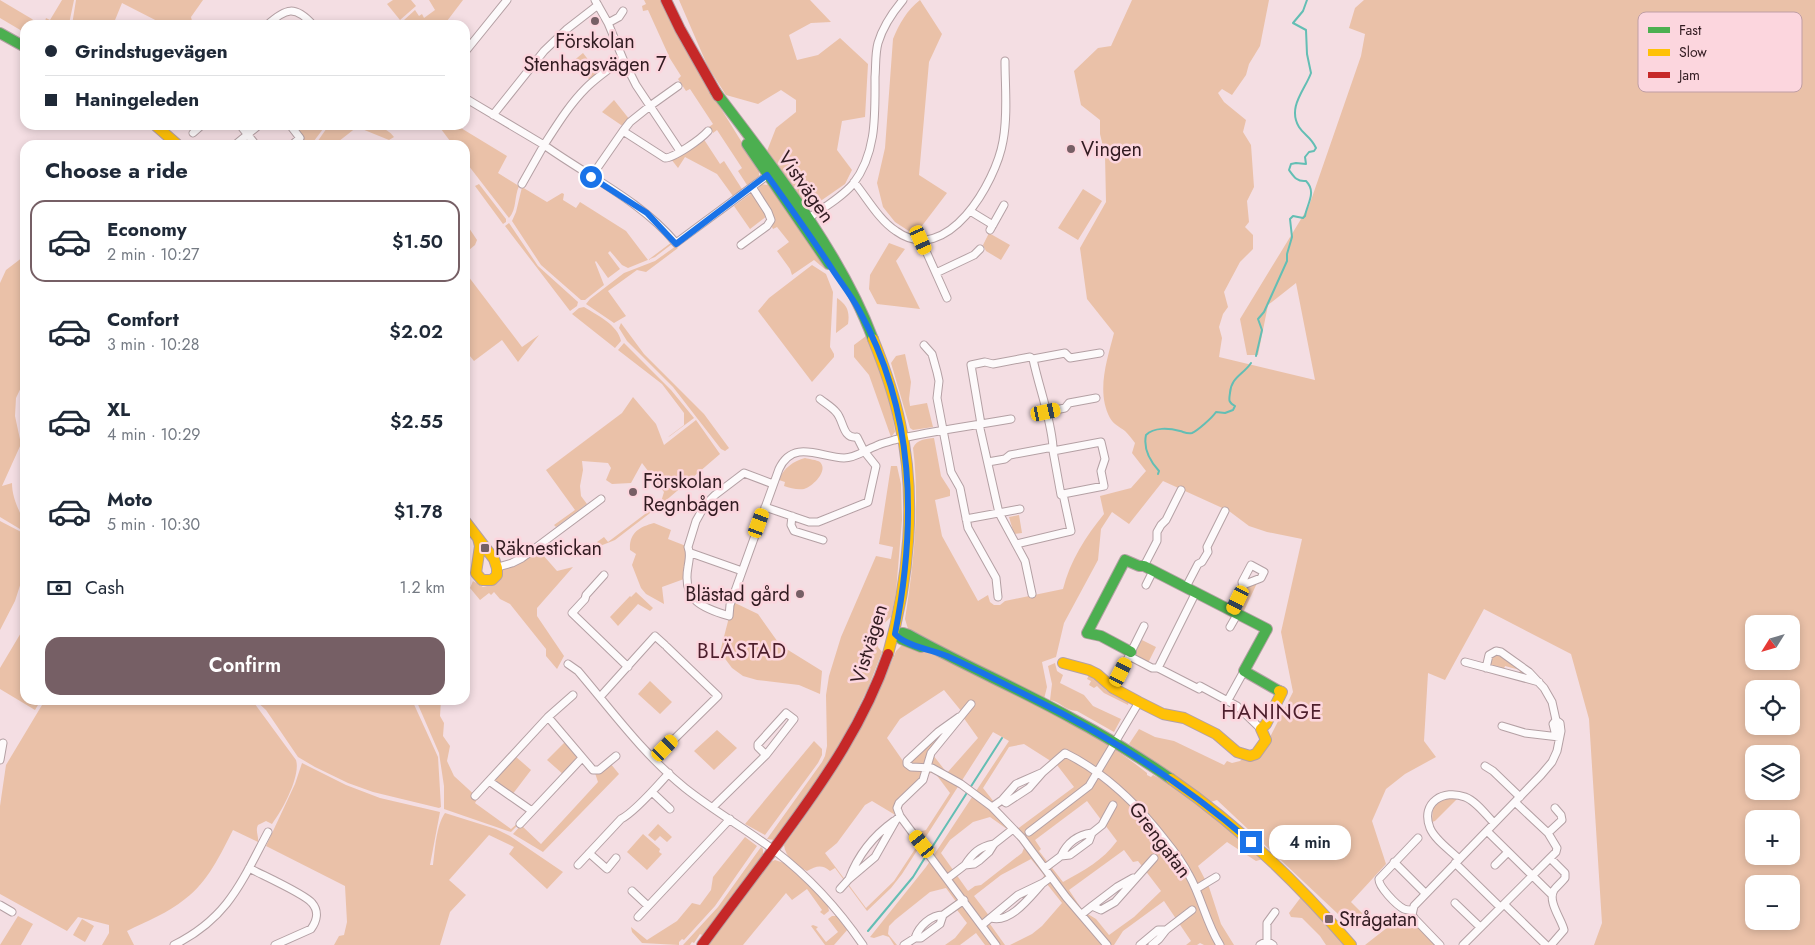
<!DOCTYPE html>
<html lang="en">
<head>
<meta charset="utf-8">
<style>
	body { margin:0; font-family:Jost,sans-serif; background:#f6f6f7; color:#1f2937; height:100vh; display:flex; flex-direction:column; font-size:19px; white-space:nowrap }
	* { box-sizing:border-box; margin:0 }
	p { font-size:16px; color:#747a83 }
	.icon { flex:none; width:28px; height:28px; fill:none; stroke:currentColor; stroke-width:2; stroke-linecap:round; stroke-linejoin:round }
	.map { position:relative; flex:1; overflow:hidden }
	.sheet { position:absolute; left:20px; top:140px; width:450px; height:565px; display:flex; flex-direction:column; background:#fff; border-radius:15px; box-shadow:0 2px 8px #0003 }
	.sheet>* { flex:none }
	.hud { position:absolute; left:20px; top:20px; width:450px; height:110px; border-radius:15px; box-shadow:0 2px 8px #0003; display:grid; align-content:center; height:110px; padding:0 25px; background:#fff }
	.needle { width:32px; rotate:233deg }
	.controls { position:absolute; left:1745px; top:615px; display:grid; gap:10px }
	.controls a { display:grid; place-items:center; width:55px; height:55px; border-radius:10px; background:#fff; box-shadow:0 2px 8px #0003; font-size:25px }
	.end { position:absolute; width:22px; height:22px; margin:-11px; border:6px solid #1a73e8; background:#fff; box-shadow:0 0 0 2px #fff }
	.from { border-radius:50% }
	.bubble { position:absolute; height:35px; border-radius:15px; background:#fff; box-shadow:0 2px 8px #0003; font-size:16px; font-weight:600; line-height:35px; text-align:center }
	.car { position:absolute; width:15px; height:30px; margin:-15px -8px; border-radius:6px; box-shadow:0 0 4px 1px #0007; background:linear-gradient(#f5c518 24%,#345 0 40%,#f5c518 0 76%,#345 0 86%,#f5c518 0) }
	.hud b { display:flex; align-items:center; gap:18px; height:48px; font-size:19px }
	.hud b+b { border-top:1px solid #e0e1e3 }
	.hud i { width:12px; height:12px; background:#1f2937 }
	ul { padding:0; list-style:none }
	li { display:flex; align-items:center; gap:15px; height:82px; margin:0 10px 8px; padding:0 15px; border:2px solid transparent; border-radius:15px }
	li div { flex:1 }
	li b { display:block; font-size:19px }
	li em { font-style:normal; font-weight:600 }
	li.active { border-color:#765f65 }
	li>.icon { width:45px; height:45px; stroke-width:1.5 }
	h2 { padding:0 25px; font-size:22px; line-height:60px }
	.pay { display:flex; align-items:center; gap:12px; height:55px; padding:0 25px; font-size:19px }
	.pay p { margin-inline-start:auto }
	.button { display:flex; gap:10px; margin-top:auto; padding:10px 25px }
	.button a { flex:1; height:58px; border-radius:15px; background:#765f65; color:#fff; font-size:20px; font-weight:600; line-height:58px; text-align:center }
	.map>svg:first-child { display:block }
	.green { fill:#eac1a8; fill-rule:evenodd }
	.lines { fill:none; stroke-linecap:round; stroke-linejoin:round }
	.stream { stroke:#63beb4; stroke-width:2 }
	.street-casing { stroke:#b4a0a4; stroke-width:9 }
	.fast-casing { stroke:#b4a0a4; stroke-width:12 }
	.slow-casing { stroke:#b4a0a4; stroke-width:12 }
	.jam-casing { stroke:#b4a0a4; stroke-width:12 }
	.street { stroke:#fdfafb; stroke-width:7 }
	.fast { stroke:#4caf50; stroke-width:10 }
	.slow { stroke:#ffc107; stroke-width:10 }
	.jam { stroke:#c62828; stroke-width:10 }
	.route { stroke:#1a73e8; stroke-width:6 }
	.poi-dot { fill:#765f65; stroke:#fcd6de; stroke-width:2 }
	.labels { text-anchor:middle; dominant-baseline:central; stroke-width:5; stroke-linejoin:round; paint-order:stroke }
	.poi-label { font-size:20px; fill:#321b21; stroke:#fcd6de; text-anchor:start }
	.street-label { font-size:20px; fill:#321b21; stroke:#fcd6de }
	.neighbourhood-label { font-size:21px; letter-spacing:1px; fill:#4d1e2c; stroke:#fcd6de }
	.key { fill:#fcd6de; stroke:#bf9ea5; stroke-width:1 }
	.key-label { font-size:14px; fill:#321b21 }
</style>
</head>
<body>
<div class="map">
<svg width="1815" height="945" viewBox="0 0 1815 945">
	<rect width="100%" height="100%" fill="#f4dee3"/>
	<path class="green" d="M0,0L32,19L38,25H25V30L23,29L22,31L0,18Z
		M62,0H74L69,24L44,25L46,18L50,20Z
		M76,0H203L191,17L193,25H165L122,3L113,25H72Z
		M393,0H411L416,6L400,20L387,4Z
		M429,0H463L444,25H407L404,20L415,10L419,16L422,14L424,18L435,10Z
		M644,0H662L702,78L759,170V176L747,185L738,171L742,168L717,130L713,133L709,127L713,124L690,89L686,91L678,79L681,76L669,57L665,59L664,57L668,54L648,10L643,11L642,6L646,4Z
		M679,0H810L831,22L811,23L789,35L797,60L818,55L840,38L868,64L865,117L842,121L837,150L852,170L845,184L809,209L767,151L776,128L796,112V100L781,90L758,104L726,95L708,67Z
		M920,0L942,34L929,62L919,175L947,193L915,235L895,222L883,207L877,183L885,148L893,39C899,24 907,10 920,0Z
		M1132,0H1269L1260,46L1249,64L1246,75L1232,95L1222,89L1218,93L1224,102L1246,120L1243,132L1251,145L1254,187L1247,201L1249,222L1245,227L1253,235V249L1240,262L1224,292L1228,307L1223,314L1219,327L1222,338L1219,357L1315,380L1296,283L1268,305L1258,355H1247L1240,319L1309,206L1361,56L1365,34L1349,28L1355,8L1364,0H1815V945H1594L1602,923L1589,719L1571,654L1484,609L1445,680L1428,673L1424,741L1436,757L1405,774L1386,789L1372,821L1386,864L1351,902L1373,924L1338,914L1217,800L1211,802L1129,744L1139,729L1155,737L1174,741L1224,765L1227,761L1232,763L1240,761L1247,754L1257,757L1269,739L1293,692L1281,632L1302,539L1267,532L1249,526L1229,511L1163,481L1129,524L1112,512L1101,529L1098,560L1064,623L1056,657L1042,662L1047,687L1044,699L912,633L908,629L905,619C914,563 920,504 913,448C917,439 926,439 934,438L941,476L950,490V496L935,500L942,536L978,601L988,595L990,602L994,605H1000L1005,601L1063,589C1070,561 1086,536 1104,514L1100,496L1131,488L1146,471L1132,453L1135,443C1132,439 1129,435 1125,431C1120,427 1113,424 1110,418C1096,392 1107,360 1114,333L1087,299L1080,248L1106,202L1105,155L1100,134V120L1081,105L1074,71L1098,48L1111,46ZM1754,624H1791V661H1754ZM1754,689H1791V726H1754ZM1754,754H1791V791H1754ZM1754,819H1791V856H1754ZM1754,884H1791V921H1754Z
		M583,53L600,75L591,81L572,62Z
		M614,100L630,120L624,127L602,112Z
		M303,125H326L311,145H308L296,130Z
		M329,125C349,125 381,119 394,137L389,140L357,127L334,145H315Z
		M438,125H456L507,156L498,173L519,186C514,197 517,209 509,218L465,161V145H453Z
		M703,138L720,164L724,161L742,189L733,196L717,174L685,157L678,168L671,159Z
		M479,184L506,219V222L503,224L475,186Z
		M761,184L768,185L772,190L826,270L814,260L792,275L790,269L777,251L789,242L777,227L773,229L772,227L774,217L758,189Z
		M522,187L547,202L562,193L564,194L563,200L576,208L580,202L626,231L648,260L672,242V244L655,257L628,268L622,265L610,251L608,253L620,269L608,278L596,261L595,262L604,285L585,300H581L541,265L512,221L516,212Z
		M1083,189L1102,201L1078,240L1058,228Z
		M752,193L767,216L750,229L734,206Z
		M509,223L538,266L578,302L577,306L570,311L505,226Z
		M465,225L469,228L477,240L475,245L469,250L465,245Z
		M989,233L1010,245L1001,260L986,251L983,245Z
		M889,243L905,249L896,261L920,309L877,304L869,289L870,275Z
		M676,246L678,248L646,272L637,270L608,291L626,316L614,323L586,304L590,299L624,273L655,261Z
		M23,257L25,260V379L16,398L15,416L21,444L2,486L12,483C12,498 19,510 25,524L20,529L0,517V283L6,270Z
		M812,265L826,274L833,292L830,347L834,354V357L812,382L758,311L769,298Z
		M465,272L522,347L539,335L518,362L502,340L474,361L465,350V292L470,288L465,281Z
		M837,298C847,305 850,311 848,324L836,333Z
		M584,307C597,315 618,325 621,341L615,348L572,314L579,308Z
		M621,323L644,354L704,414L729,448L725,451L721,449L673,387L627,341L619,328Z
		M866,336C878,365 892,401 895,432L891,437L869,375L854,357V345Z
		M624,343L671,390L694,418L670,436L668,437L684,425V413L662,384L618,350Z
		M905,354L911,382L909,399L910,406L927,403L933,427L913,430L910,428L891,363L896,356Z
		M25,388V438L24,441L20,399Z
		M633,397L656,424L664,445L696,420L720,454L663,503L615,540L600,546L597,542L604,537L608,542L661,502L664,492L642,463L631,483L612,484L606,480L611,468L608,463L582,461L583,470L580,486L581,496L587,504L556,527L554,525L575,510L546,470L622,413Z
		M805,458C809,459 817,460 820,462C829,471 812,487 804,489C797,490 790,488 784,486L785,482L779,480C783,468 794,461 805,458Z
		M891,466H897L901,484L902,520L896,592L891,617L878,629V647L882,652L868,688L837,751L824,774L774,840L767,839L822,762L825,756L827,746L826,695L829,676L841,637L876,556L891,559L893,547L879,544Z
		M1019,515L1022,533L1014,534L1009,517Z
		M0,521L25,534V570L15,601L0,630Z
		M654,523L671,530L668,539L686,546L684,579L662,587L664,604L646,594L641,588L632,565L636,554L630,550C629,533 639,527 654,523Z
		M542,547L543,555L557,571L573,567L537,608V616L564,656L557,669L546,656V649L510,604L500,599L494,592L491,595L489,593L480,600L470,588L473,581L483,587L495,584L501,570L517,565Z
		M1258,581L1243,613L1237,610L1247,585Z
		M636,592L653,608L650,611L638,604L618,626L610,617L630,596L631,597Z
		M733,602L758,614L780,645L822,671L820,694L799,685L757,680L743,676L732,668L720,652Z
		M25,626V700H41L35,710L0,689V668Z
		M1142,640L1156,647L1148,663L1137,658L1135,653Z
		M905,645C933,651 960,668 985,680C1041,708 1099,734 1147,773V775L1151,777L1153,775C1194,795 1229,829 1263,859L1256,861L1227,842L1198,866L1209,887L1221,924L1234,945H1204L1200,943L1197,945H1186L1191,941L1164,901L1123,931L1114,945H1010L1032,934L1042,926L1062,903L1043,879L1044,875L1031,859L1001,875L974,896L990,917V924L1005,945H985L976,933L960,945H945L955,938L967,923L954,906L957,903L946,888L930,892L895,920L889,926L888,934L897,945H894L889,937L883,935L874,938L870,937L926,867L1009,741L993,732L902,874L891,888L867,911L835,868L830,871C822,864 816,866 807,871C797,866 785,857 784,845C829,785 868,721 896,651L901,646ZM944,690L962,712L903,761L887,738L900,719ZM963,717L978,738L947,773L933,755ZM1024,744L1057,765L1074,787L1016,830L983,788L1009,747ZM932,771L935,773L950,793L926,830L917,832L899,809ZM872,801L897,816L919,843L894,881L866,908L825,853L837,843L865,805ZM1087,801L1117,841C1102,861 1085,870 1063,882L1039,851L1041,849L1035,840ZM990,817L1014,834L1024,848L1022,853L981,885L975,886L968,891L941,853L950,840L973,822ZM1124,850L1133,862L1138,861L1161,891L1134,917L1109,935L1096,919L1083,911L1069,890Z
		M1500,654L1530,676L1519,675L1520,670L1505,666L1503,671L1491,666L1489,663L1492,655Z
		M1055,663L1057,671L1063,675L1060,683L1084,695L1093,706L1121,719L1114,732L1077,711C1065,711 1061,702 1050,700L1052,684L1048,666Z
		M1089,675L1099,681L1106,690L1129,701L1128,705L1104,693L1097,686L1094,688L1089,685L1091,681L1087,679Z
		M650,681L672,702L660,714L638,694Z
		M45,700H252L296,760C301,776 282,811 272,824L266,821L258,825C255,831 259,836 258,842L233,830C220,855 208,882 185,899C168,913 147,921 127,931L134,945H102L109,933V925L78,917L67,931L0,894V806L6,765Z
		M255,700H412L438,757L441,807L439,808L373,792L348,783L315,767L298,757L266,710Z
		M416,700H441L440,716L444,723L443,736L450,746L447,761L454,776L478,798L475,803L511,829L518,823L519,824L511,832L444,809V786L439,753Z
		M717,730L737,748L714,770L694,751Z
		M566,741L577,754L578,759L564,775L547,760Z
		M814,741L822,749V755L818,763L765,835L745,824Z
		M515,756L531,770L512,795L496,784L495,779Z
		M302,763L346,785L380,798L440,812L430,865H433C435,850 436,826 445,813L496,829L510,836L563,872L547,889L509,854L514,847L489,835L449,880L466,895L450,912L440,945H334L339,936L344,935L347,922L345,886L266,846L295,784Z
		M610,763L619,774L543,852L513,834L521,825L541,844L598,782L595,773Z
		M1443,798H1458L1435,821L1432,822L1433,806Z
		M658,824L672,837L667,842L660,836L655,841L648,835Z
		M643,834L660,849L659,852L662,854L647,870L627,852Z
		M745,837L757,846L715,906L684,940L682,939L679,942V945L642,943L632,932L631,927L647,940L677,921L692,903L700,905L711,890L713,877Z
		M761,847L763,849V856L713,924L702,935L700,934L694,943L692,942L690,945H683L718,907Z
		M775,860L784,863L810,886L828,906L829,911L824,915L820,912L822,910L807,889L792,900L786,893L743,945H708L768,863Z
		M1301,897L1345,945H1326L1320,936L1302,918L1291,917L1289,913Z
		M1407,912L1411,921L1436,945H1365Z
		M18,916L33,924L21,945H0Z
		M832,916H837L848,929L834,945H825L811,926L813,925L818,927L816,929L826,942L838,932L828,919Z
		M82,919L94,926L85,942L73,935Z"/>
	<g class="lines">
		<path class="stream" d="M1256,356L1262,330L1258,319L1264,312L1287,261V254L1292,237L1290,219L1293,216L1303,218L1305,216C1307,204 1317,192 1306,181C1297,182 1294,177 1289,170L1291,164L1296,163L1306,164L1305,157L1309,152L1314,151L1316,148C1311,137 1304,135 1299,127C1287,107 1305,90 1311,73L1307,54L1306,30L1293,23L1303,11L1307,0
			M1158,474L1159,471C1150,461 1143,449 1146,435C1154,427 1169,428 1180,431C1184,432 1187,434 1192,433C1197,431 1212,418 1216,412L1225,413L1233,410L1235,406C1228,402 1229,400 1230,393C1231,377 1243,375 1251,363
			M929,852L1002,738
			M868,931L913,877L926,856"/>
		<g class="street-casing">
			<path id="street" d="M595,0L608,23L623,59C610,68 597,77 586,88C569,105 557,125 544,145C589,177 641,201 676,243L772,172
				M608,23L619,17L623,11
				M267,25C286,8 295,5 313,25
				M465,52L507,0
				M623,59L636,85L650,106L678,86
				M465,98L544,145L522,184
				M493,115L544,51L567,29L598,5
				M240,125L256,145
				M290,125L300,138L292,145
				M193,133L202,125
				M235,145L259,125
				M680,151L650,106L630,122L623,131L665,158C674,158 701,139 708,131
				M591,177L623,131
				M854,182C867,198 879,220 896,231C947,268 996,182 1003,141C1008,115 1005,87 1005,61
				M970,211L993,225
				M804,221C820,210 840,199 853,184C877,153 875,114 875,77C876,66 875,54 878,43C883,26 892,13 903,0
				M990,230L1004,205
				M921,240L947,298
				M741,245L767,226L771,220L768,212L752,187
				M936,273L974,255L980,249
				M924,345L932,354L937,372L939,381L937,398L951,472L960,488L968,528L996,578L998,597
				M1033,359L1065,353L1070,358L1100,353
				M1046,412L1065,408L1069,403L1096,398
				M979,424L999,513L1025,561L1032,594
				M981,424L971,365L985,362L993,364L1030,357L1033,359C1039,388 1051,418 1053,447
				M988,462L1005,459L1010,455L1053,447V451
				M773,484L744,473L715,495L705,505L696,521L688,547C691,555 689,559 688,567C682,600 702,608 729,616L730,605L779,469C793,439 820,457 844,458C856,458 865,450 876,446C881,443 888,442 894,440C932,431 972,426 1011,419
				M765,507L809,522H818L868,502L876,466L864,451L857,437C842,439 844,420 836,412C832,407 825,403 820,399
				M792,516L791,525L794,531L823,540
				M966,519L1020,509
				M1016,544L1071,531L1063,494L1061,495L1053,451L1101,442L1105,459L1101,471L1104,486L1063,494
				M691,553L742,571
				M1144,566L1157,541V532L1161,525L1166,520L1181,490
				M498,567L512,563L522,558L601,499
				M604,575L586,595L585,599L572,613L628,667
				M1146,585L1153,571
				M1186,587L1198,564L1202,562L1208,552L1207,547L1225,511
				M693,597L703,595
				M1233,611L1243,588L1242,582L1251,565L1264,572L1261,578L1243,585
				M1230,627L1238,613
				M1129,656L1152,668H1158L1199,689
				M1465,662L1539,682
				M568,664L578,671C612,711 644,755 685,788C714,811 746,829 775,851C809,877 839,910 863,945
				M1158,668L1196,592
				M1200,686L1237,706L1261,729
				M1113,688L1144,626
				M573,695L548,717L593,770H599L616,756
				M600,697L655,636L665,645
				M1228,700L1244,671
				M971,704L931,753L923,780L899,803L897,808L900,816L996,945
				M959,717L938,732L907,761V764L911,767L932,768L961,784L992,807L1022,838L1066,897L1107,945
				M1556,720L1553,724L1555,732L1559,737
				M1502,726L1525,733L1559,737
				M654,759L718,696L667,647
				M0,760L3,743
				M1485,766L1493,771L1520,797
				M489,781L532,811
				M652,792L670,809
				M475,796L548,717
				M1002,800L1016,784L1041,773
				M1515,802L1548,833L1557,848L1556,852L1550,858L1565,873V878C1562,882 1557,886 1554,890C1547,901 1562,920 1564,930L1551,945
				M713,807L766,755L794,719L786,713L758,744V747L766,755
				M992,807L1002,800L1006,803L1029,788L1043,772L1065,753C1106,773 1138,805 1165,840C1174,851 1183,863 1189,875C1202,898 1206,923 1220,945
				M520,824L582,758
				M1487,831L1552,895
				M1029,832L1089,786L1139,702
				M1548,833L1562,820L1561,815L1555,808
				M589,853L607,869L616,858
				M1061,856C1067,843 1077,835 1092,833
				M1459,859C1450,850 1435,840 1430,828C1420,802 1444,789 1465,797C1476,801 1486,815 1494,823
				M1394,862L1425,893
				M1455,863L1500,907
				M578,865L621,819C635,812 658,785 669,773
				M965,865C973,853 979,847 994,844
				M1495,865L1508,852
				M249,868C262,875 305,894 312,903C319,911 317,921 311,929L275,945
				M1045,868L1061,856L1070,855L1089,841L1092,833L1102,825L1113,805
				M948,878L965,865L974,864L980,860L989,852L994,844L1013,829
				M849,879C858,855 873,836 894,821
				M840,889L849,879L875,857L896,820L900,816
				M1196,889L1216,877
				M632,891L648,906
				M1455,903L1480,927
				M1504,904L1546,945
				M0,905L12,912
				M1092,906L1117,887L1133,878
				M1412,910C1409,910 1406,910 1404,909C1396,905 1378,886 1379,879L1418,838
				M1082,914L1092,906L1101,910L1115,902L1154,858
				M638,917L730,819
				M991,918C1010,924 1030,897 1041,885
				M982,925L1018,895L1043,883L1051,877
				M915,938C919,926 931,915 943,915
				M1267,941V923L1275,912
				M174,945C228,918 241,883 268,832
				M904,945L915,938H921L940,924L943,915L964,900
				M1140,945L1158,930H1166
				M1152,945L1159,939L1166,930L1192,910
				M1260,945L1267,941L1273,945
				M1440,945L1415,919L1412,915L1414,906L1541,775L1552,762L1557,751L1561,731L1560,723L1556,720L1552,702L1544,688L1529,672L1501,652L1496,651L1489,655L1486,668
				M1463,945L1550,858"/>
		</g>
		<g class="fast-casing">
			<path id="fast" d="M0,33L25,47
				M715,91C771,165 840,251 873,339
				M747,144L829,264
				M895,634L903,633L909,635C963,665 1019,689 1073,719C1107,737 1139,757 1171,779
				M895,634L901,639L921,647
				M1131,652L1101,636L1087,633L1125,560L1139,566H1144L1267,629L1244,671L1279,691"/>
		</g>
		<g class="slow-casing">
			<path id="slow" d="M155,125L178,145
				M873,339C884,366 894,394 900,423C917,498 909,580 888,654
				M465,521L494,559L497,568V575L492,580H482L476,573L480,546L478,538
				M1063,663L1089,670L1097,674L1113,688L1139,702L1163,714L1184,718L1216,734L1237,752L1250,756L1256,754L1266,740L1261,729L1266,724L1282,692L1279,691
				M1171,779C1239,826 1297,882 1351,945"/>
		</g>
		<g class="jam-casing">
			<path id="jam" d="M666,0L680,29L718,96
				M702,945C729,908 757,872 784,835C826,778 865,721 888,654"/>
		</g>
		<use href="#street" class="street"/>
		<use href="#fast" class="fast"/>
		<use href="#slow" class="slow"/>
		<use href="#jam" class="jam"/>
	</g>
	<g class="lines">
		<path class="route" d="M591,177L647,213L676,244L767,175C790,207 813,239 834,272C842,284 852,297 859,310C915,412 917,522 895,634C906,646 932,650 947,656C976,669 1004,684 1032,698C1111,737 1184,784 1251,842"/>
	</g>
	<g class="poi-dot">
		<circle cx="595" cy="21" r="5"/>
		<circle cx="1071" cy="149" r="5"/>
		<circle cx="633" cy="492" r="5"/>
		<rect x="480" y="543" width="10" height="10" rx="2.5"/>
		<circle cx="800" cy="594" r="5"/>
		<rect x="1324" y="914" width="10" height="10" rx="2.5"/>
	</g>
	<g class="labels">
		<g class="poi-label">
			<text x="595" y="41" text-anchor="middle">Förskolan<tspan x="595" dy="23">Stenhagsvägen 7</tspan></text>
			<text x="1081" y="149">Vingen</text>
			<text x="643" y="481">Förskolan<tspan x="643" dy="23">Regnbågen</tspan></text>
			<text x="495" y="548">Räknestickan</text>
			<text x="790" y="594" text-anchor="end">Blästad gård</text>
			<text x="1339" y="919">Strågatan</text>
		</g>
		<g class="street-label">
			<text transform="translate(806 187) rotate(55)">Vistvägen</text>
			<text transform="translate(869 644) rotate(-73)">Vistvägen</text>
			<text transform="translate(1160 840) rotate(53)">Grengatan</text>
		</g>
		<g class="neighbourhood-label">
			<text x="742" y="651">BLÄSTAD</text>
			<text x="1272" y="712">HANINGE</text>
		</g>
	</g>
	<rect x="1638" y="12" width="164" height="80" rx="8" class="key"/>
	<rect x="1648" y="27" width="22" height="6" fill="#4caf50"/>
	<rect x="1648" y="49" width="22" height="7" fill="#ffc107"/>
	<rect x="1648" y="72" width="22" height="6" fill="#c62828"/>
	<g class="key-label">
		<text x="1679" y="35">Fast</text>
		<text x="1679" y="57">Slow</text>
		<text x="1679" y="80">Jam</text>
	</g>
</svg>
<div class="controls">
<a><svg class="needle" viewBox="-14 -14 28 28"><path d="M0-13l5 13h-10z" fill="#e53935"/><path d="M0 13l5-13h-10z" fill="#747a83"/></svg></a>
<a><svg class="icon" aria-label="locate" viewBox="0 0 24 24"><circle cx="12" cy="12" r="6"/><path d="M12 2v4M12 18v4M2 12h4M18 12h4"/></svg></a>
<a><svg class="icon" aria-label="layers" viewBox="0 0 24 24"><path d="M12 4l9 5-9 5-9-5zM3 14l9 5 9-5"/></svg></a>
<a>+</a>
<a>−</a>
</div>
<i class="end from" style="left:591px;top:177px"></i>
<i class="end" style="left:1251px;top:842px"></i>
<div class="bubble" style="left:1269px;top:825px;width:82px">4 min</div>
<i class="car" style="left:921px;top:240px;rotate:156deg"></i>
<i class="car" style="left:1046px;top:412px;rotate:78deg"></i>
<i class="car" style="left:759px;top:523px;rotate:20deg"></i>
<i class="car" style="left:1238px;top:600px;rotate:206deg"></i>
<i class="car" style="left:1121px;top:672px;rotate:27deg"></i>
<i class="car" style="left:665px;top:748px;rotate:44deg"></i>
<i class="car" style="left:922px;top:844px;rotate:322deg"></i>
<div class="hud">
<b><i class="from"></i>Grindstugevägen</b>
<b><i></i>Haningeleden</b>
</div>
<section class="sheet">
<h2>Choose a ride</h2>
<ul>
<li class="active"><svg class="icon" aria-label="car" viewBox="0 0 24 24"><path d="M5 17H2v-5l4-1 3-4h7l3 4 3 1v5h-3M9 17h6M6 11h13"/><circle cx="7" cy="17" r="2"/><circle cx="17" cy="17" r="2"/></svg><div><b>Economy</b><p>2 min · 10:27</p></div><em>$1.50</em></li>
<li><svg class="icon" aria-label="car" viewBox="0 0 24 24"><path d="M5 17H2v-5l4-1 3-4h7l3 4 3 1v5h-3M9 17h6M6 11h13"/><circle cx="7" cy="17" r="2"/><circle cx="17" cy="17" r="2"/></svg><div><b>Comfort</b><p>3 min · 10:28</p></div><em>$2.02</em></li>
<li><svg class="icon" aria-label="car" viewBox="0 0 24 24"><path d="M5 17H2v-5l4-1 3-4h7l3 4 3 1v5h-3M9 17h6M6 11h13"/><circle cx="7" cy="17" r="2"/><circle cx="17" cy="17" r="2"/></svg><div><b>XL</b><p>4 min · 10:29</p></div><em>$2.55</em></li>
<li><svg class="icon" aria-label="car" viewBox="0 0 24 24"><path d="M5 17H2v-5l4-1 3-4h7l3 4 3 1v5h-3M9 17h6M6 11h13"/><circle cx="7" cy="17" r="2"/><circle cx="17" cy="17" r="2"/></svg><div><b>Moto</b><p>5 min · 10:30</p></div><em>$1.78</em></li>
</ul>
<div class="pay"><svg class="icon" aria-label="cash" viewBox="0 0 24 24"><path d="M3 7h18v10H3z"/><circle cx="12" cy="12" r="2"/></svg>Cash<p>1.2 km</p></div>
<div class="button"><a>Confirm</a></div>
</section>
</div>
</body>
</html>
